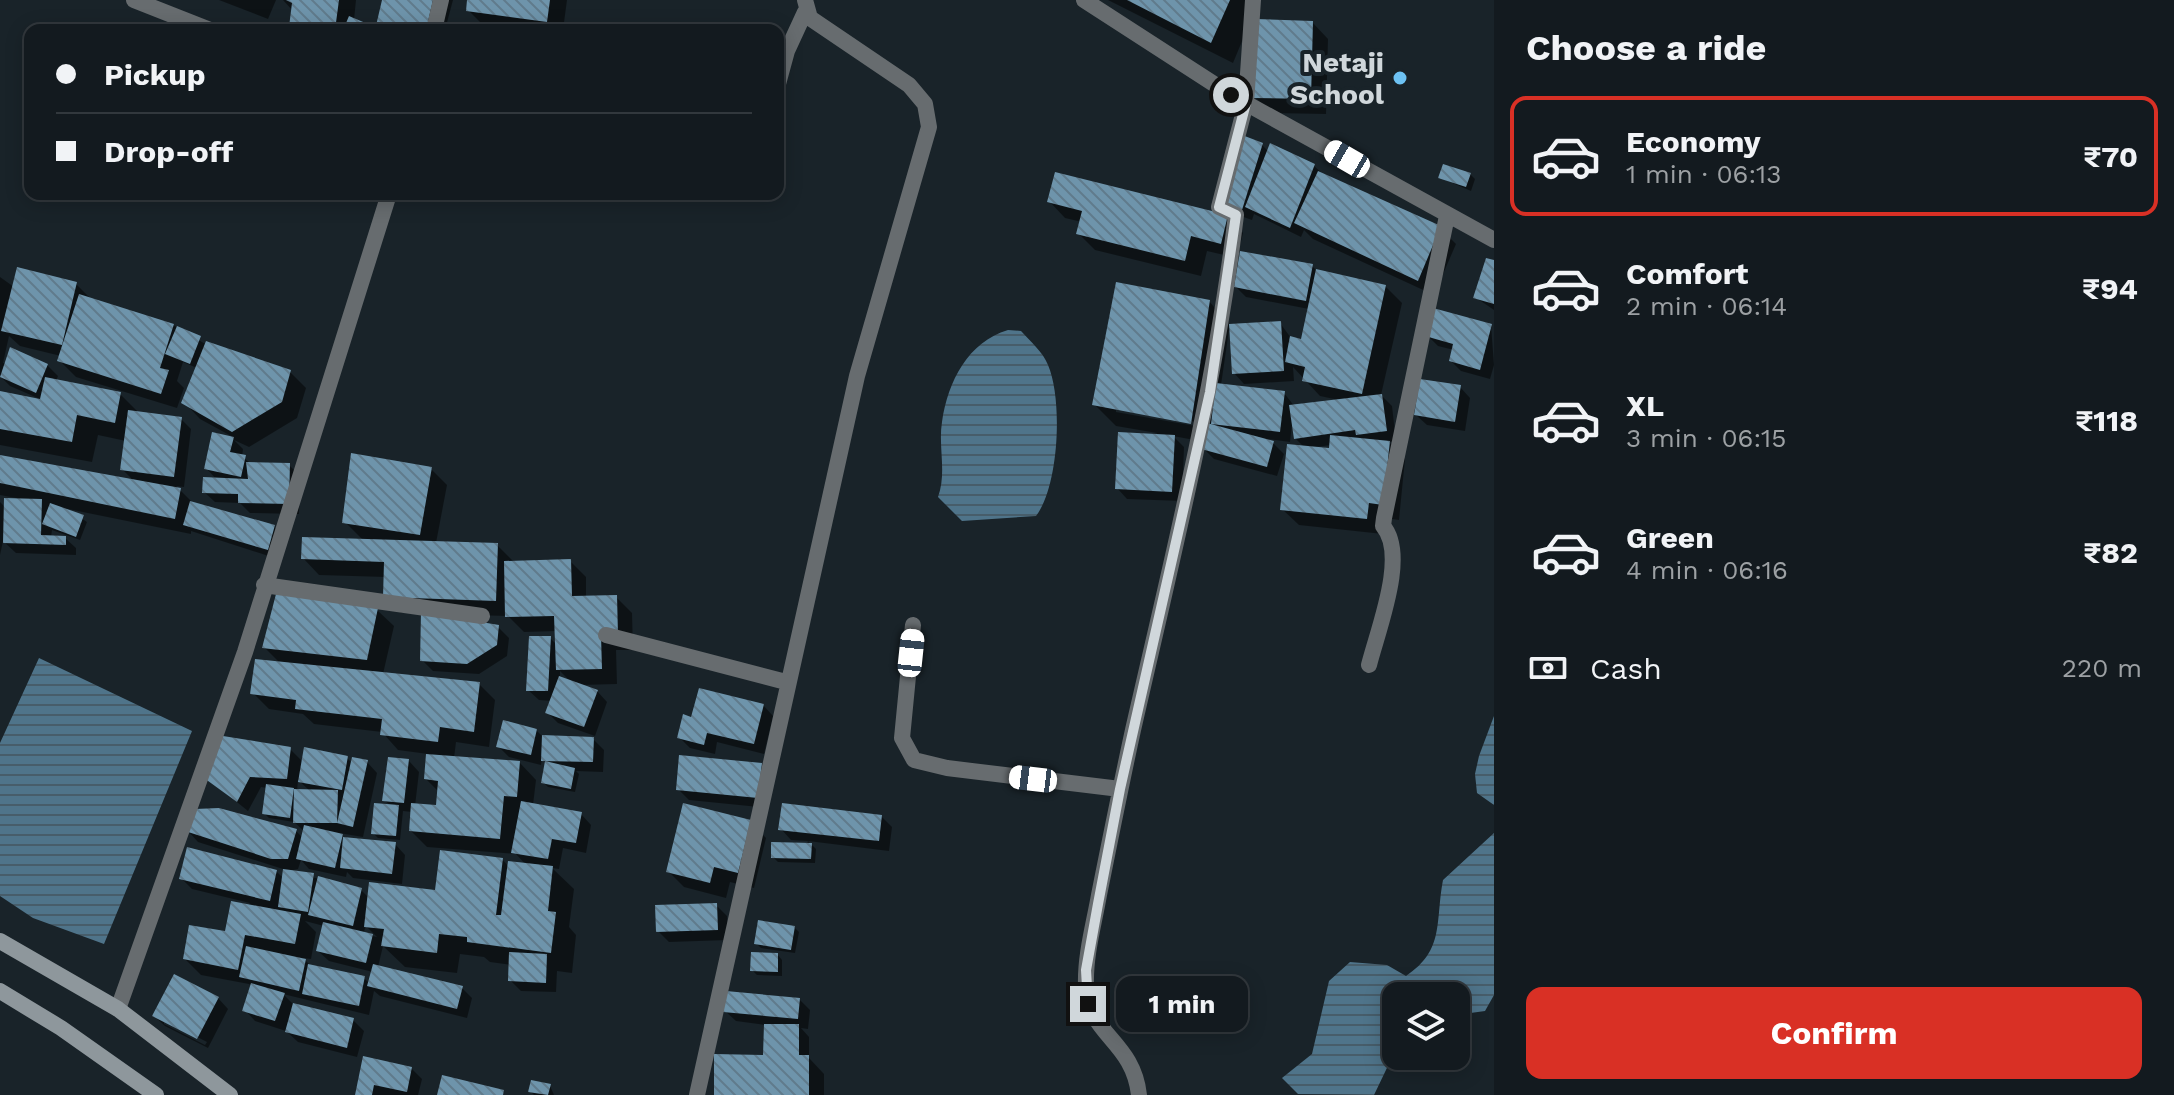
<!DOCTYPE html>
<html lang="en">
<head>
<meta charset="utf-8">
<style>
	body { margin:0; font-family:"Work Sans",sans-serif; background:#1c2328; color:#f1f3f6; height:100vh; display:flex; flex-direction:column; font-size:30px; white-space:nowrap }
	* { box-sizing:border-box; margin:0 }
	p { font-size:26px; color:#9da1a4 }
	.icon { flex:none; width:44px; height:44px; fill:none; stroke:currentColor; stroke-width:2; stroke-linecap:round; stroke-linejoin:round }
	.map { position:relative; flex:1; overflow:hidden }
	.drawer { display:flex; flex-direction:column; background:#131a1f; width:680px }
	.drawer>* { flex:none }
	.banner { position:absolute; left:24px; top:24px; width:760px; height:176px; border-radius:16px; box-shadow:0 4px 20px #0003,0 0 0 2px #32383d; display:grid; align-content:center; height:176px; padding:0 32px; background:#131a1f }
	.buttons { position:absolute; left:1382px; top:982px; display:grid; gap:16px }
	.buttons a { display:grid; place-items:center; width:88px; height:88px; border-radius:16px; background:#131a1f; box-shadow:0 4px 20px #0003,0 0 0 2px #32383d; font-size:40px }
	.end { position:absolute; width:36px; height:36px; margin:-18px; border:10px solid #d0d7db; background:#111; box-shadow:0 0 0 4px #111 }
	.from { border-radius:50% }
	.bubble { position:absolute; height:56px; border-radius:16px; background:#131a1f; box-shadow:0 4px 20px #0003,0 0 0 2px #32383d; font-size:26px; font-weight:700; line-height:56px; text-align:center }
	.car { position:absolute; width:24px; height:48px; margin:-24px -12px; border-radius:10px; box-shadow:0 0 6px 2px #0007; background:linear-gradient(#fff 24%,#345 0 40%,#fff 0 76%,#345 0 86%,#fff 0) }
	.banner b { display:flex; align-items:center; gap:28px; height:76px; font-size:30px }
	.banner b+b { border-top:2px solid #32383d }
	.banner i { width:20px; height:20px; background:#f1f3f6 }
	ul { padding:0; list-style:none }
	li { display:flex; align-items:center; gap:24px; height:120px; margin:0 16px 12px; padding:0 16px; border:4px solid transparent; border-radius:16px }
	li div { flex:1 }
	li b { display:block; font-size:30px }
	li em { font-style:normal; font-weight:700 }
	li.selected { border-color:#d93025 }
	li>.icon { width:72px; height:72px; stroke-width:1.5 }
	h2 { padding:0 32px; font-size:36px; line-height:96px }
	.pay { display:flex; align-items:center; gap:20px; height:88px; padding:0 32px; font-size:30px }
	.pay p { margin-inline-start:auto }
	.button { display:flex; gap:16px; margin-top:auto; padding:16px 32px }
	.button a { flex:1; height:92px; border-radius:16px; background:#d93025; color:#fff; font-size:32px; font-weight:700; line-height:92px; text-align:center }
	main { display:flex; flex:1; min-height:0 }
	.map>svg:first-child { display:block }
	.water { fill:url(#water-rules) }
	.shadow { fill:#0007; fill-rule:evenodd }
	.building { fill:url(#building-back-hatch) }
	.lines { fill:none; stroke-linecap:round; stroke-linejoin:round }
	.street { stroke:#676c6f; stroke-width:16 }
	.secondary { stroke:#8e979c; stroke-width:16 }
	.route { stroke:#d0d7db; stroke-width:10 }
	.poi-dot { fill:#6dc2f3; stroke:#192329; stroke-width:3 }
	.labels { text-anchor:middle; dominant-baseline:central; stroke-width:8; stroke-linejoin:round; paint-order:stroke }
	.poi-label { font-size:28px; font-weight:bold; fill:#d0d7db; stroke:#192329; text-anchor:end }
</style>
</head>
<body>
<main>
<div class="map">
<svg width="1494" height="1095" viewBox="0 0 1494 1095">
	<defs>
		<pattern id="water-rules" width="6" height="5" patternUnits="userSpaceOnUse" patternTransform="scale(2)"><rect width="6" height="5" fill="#4f748a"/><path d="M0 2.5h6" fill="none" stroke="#475d6a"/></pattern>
		<pattern id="building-back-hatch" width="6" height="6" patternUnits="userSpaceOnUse" patternTransform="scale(2)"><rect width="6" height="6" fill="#6e94ab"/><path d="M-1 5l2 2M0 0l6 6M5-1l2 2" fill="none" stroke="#607b8c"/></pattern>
	</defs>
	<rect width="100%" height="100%" fill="#192329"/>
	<path class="water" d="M1008,330L1021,331C1030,341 1043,352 1048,365C1063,400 1059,486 1036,516L962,521L938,497C947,472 938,447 942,422C948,381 968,342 1008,330Z
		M39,658L192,731L104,944L33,918L0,896V743Z
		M1494,716V805L1477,793L1475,774L1479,756Z
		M1494,833V995L1485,1011L1456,1015V996H1396V1049L1374,1095L1298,1094L1282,1078L1312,1054L1329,981L1350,962L1387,965L1406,976C1445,950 1435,922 1443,880Z"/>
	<path class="shadow" d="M219,0H276L268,19Z
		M283,0H356L354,20L375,30H294L291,27L293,11Z
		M384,0H453L445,30H378Z
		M469,0H567L563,30L484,26L468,10Z
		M1108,0H1259L1233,63Z
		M1312,22L1328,39L1326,114L1271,113L1255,97Z
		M1262,145L1268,151L1314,166L1324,175L1440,228L1456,244L1434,295L1313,239L1304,230L1301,237L1254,214L1252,220L1238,215Z
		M1470,174L1475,179L1471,191L1441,178Z
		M1049,201L1227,216L1243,233L1237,258L1207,251L1201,276L1095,250L1079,234L1082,222L1065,218Z
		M1494,262V310L1475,297Z
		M1312,266L1318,272L1385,286L1402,303L1381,395L1392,406L1396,441L1389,442L1405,459L1399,520L1385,518L1383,534L1299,525L1282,509L1305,448L1295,438L1292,424L1290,442L1269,439L1284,454L1277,476L1214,459L1203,448L1205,442L1173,436L1184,447L1182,501L1127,499L1117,488L1157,433L1116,426L1095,405L1209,301L1230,326L1280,323L1291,338L1302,341L1309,309L1246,297L1236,287ZM1229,330L1234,373L1244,384L1294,381L1293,367L1320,396L1339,400L1295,407L1284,393L1221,385ZM1116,408L1202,423L1201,427L1116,412ZM1331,445V450L1316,447Z
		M0,277L14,287L76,284L93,301L173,325L207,345L290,372L306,388L297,418L249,447L234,440L243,449L242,457L252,464L289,465L300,476L299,514L250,513L240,503L215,502L204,492L217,480L206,468L233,437L200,419L184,402L197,368L183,362L177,381L184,388L177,408L76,377L60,361L61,356L20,346L9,336L3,363L47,365L58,376L56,381L119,393L140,414L181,419L191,429L184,487L176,486L195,505L274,527L285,538L278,559L191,531V534L68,509L87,522L80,540L52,530L51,537L65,538L76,548V555L16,553L3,541L0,555V502L6,508L16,498L0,495V457L134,481L122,469L126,441L98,435L92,462L0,445V393L40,399L10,386L0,376Z
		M1491,325L1494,365L1490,379L1461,371L1451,361L1454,350L1438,346L1428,336Z
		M1460,387L1470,398L1465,431L1427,425L1416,415Z
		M431,469L447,485L436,543L497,545L513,561H570L586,577V598L616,597L632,613L633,650H616L617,684L580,685L597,691L607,702L595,736L558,723L548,713L552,701L539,700L528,690L550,638L557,645V631L524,632L508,616L436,614L498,627L509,638L507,656L479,674L433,671L422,660L423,613H401L385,597L386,577L319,575L303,558L364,541L345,522ZM560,671L571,682L560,678Z
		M377,610L394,626L383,674L479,684L495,700L489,747L456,742L454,758L520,763L536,780L533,805L581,814L591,825L586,853L563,848L559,869L552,868L574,889L569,927L576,935L572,973L557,971L556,992L521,991L510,980L511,965L490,962L484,957L460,954L457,973L405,967L383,946L378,967L462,988L472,998L467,1018L380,996L374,991L369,1015L283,994L294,1005L353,1020L364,1031L357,1057L298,1042L286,1031L255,1021L245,1010L252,987L249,984L201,975L185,959L227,934L250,903L192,889L181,878L276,871L284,879L283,869L198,842L188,831H296L303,838L305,832L294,822L269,818L264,813L267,788L261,787L248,811L207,778L290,749L303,762L347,758L352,763L367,762L377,773L363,837L339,833L345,839L395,844L405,855L402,884L353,878L347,872L346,877L309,869L301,860L298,869L289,871L361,890L369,898L436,893L502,859L509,867L526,865L516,854L427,847L411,831L412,812L403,811L400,840L378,838L373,833L391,806L384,800L409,761L419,772L415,806L437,808L439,792L426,779L428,754L398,750L382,732L314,724L303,714L269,709L253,693L281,664L264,647ZM298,780L310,791H297ZM305,921L324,926L318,951L329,961L373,972L370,984L364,978L312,967L303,958L311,959L316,932ZM366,926L377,937L363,934Z
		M763,705L773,716L764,754L717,742L715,754L690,748L679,737L693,719Z
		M536,730L543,737L593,739L604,750L603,772L576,771L579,774L575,792L548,787L543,782L547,764L542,759L541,765L509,757L498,746Z
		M761,765L772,776L769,808L689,800L678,789Z
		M881,816L892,827L889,851L808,841L816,849L815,863L778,862L773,857L807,844L808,841L791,840L781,829Z
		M750,822L766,838L754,888L730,882L726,898L684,887L668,871Z
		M716,905L727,916L728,940L669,942L658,931Z
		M794,927L799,932L795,953L761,948L756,943Z
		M778,955L782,960V976L757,975L752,970Z
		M218,998L228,1009L208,1048L165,1026L154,1016ZM164,1020L207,1042L205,1045L164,1024Z
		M799,999L810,1010L808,1029L801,1028L809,1037V1058L824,1074V1095H716L769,1057L766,1025L736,1021L725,1011Z
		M364,1059L411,1068L422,1079L418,1095H357Z
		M550,1086L554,1095H534L530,1091Z"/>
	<path class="building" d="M286,0H339L335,30L289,27L292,3Z
		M382,0H433L426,30H375Z
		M467,0H550L547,22L466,11Z
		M1127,0H1230L1211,43Z
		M349,16L375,27L374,30H343Z
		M1255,19L1313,21L1311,99L1253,98Z
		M1242,135L1263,143L1242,210L1225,205Z
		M1270,143L1315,164L1290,228L1245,207Z
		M1443,164L1471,173L1466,187L1438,178Z
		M1318,171L1441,226L1418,281L1294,223Z
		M1055,172L1228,215L1221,244L1191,236L1185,261L1076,234L1082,211L1047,202Z
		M1240,251L1313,264L1306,301L1234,287Z
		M1486,258L1494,260V304L1473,298Z
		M17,267L77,282L62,345L1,331Z
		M1316,269L1386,285L1362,394L1302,381L1305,367L1285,362L1290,336L1301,339Z
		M1116,282L1210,300L1191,424L1092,405Z
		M79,294L174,324L160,368L169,370L161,394L57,361Z
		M1433,308L1492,324L1480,370L1449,361L1453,344L1425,336Z
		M1281,321L1284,371L1232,374L1229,324Z
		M177,326L201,336L190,364L165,354Z
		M206,341L291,370L282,402L232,432L181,403Z
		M10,347L48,364L36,393L0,377Z
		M45,377L121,392L115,423L77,415L72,442L0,429V391L40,399Z
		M1420,379L1461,385L1455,422L1414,415Z
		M1216,383L1285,391L1280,432L1211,424Z
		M1382,394L1387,431L1356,435L1355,430L1294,439L1289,405Z
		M128,410L182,417L174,477L120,470Z
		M1207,423L1274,441L1267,467L1201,449Z
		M212,432L234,437L230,452L246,455L241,477L204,469Z
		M1118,432L1175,435L1172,492L1115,489Z
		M1330,435L1390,441L1383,505L1369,503L1367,519L1280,510L1287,444L1329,448Z
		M351,453L432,467L420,535L342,523Z
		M0,455L181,488L175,519L0,483Z
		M246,462L290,463L289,504L238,503V494L202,493L203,477L248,479Z
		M4,498L42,499L41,535L66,536V545L3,543Z
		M190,501L275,525L268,550L183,525Z
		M50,503L84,515L76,537L42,524Z
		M302,537L498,543L496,601L383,597L384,562L301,559Z
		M571,559L572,596L617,595L618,635H601L602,669L556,670L554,616L505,617L504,561Z
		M276,594L378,608L367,660L262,648Z
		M421,612L499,625L497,645L467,664L420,661Z
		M529,636H551L548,691H526Z
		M255,659L480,682L474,732L440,727L438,742L380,735L382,719L295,709L296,700L250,694Z
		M559,676L598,690L584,727L545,713Z
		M699,688L764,704L754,744L707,733L704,745L677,738L683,714L691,717Z
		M503,720L537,729L531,755L496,747Z
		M542,735L594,737L593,762L541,761Z
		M223,736L291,747L287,779L250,777L237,802L204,778Z
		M304,747L348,756L342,790L298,782Z
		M426,754L520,761L517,797L504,796L500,839L409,831L411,803L436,805L438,781L424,779Z
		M679,755L762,763L758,798L676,790Z
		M352,757L368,760L353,827L337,823H293L294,789L338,790L337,823Z
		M388,757L409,759L404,803L382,801Z
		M545,761L575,768L571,789L541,783Z
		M266,784L294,788L290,818L262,814Z
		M521,801L582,812L576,843L552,839L548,859L511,853Z
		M374,803L399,805L396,836L371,834Z
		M683,803L751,820L738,873L714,867L710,883L666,872Z
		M782,803L882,815L879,841L778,830Z
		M219,808L297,829L288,859H271L185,831L195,809Z
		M304,825L343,834L335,868L296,859Z
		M343,837L396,842L392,874L340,868Z
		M771,842L812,843L811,859L771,858Z
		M187,847L277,870L270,901L179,879Z
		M440,850L503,858L496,915H501L508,861L553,866L548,911L556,912L551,953L467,942V937L439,934L437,953L381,946L384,929L364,927L369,882L435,890Z
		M283,869L314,873L308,912L278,907Z
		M318,876L362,888L353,926L308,915Z
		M231,901L301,914L295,944L245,935L238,970L183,959L189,925L225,931Z
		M717,903L718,930L656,932L655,905Z
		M758,920L795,926L791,950L754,944Z
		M323,922L373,934L366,963L316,951Z
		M246,946L306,959L299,991L239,977Z
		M509,952L547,954L546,983L508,981Z
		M751,952L778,953V972L750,971Z
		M308,964L365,976L359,1006L302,994Z
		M373,964L463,986L457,1009L367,986Z
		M174,974L219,997L197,1039L152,1016Z
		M251,983L285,993L275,1021L242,1011Z
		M726,991L800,998L798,1019L723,1012Z
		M293,1003L354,1018L347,1048L285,1032Z
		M764,1024H799V1055H809V1095H714V1054L763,1055Z
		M363,1056L412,1067L407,1092L374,1085L372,1095H355Z
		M442,1075L504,1090L503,1095H437Z
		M531,1080L551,1084L548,1095L528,1092Z"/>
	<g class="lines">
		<path class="street" d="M134,0L210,30
			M1084,0L1231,95L1494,240
			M434,30L441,0
			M778,84L787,51L805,12
			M264,585L482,616
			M913,625L902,738L914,760L947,768L1120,789
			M606,635L786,682
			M1369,665C1378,629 1408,555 1383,526L1384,518L1447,216
			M118,1009L245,652L389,194
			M697,1095L857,376L929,127L925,104L909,85L810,18L805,0
			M1139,1095C1133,1040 1087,1035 1086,985C1085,955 1094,924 1099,895C1110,840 1121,785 1133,730C1172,559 1215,389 1236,215L1219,207L1246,103L1253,0"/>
		<path class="secondary" d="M0,941L118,1009L230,1095
			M0,991L61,1028L156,1095"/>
	</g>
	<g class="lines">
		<path class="route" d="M1088,1004L1086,970L1098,904L1120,789L1210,392L1236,215L1219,207L1246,103L1231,95"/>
	</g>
	<circle class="poi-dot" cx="1400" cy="78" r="8"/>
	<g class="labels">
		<g class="poi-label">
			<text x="1384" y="62">Netaji<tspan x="1384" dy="32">School</tspan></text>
		</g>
	</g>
</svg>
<div class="buttons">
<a><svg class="icon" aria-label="layers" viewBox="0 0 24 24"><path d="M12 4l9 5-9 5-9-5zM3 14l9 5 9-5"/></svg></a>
</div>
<i class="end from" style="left:1231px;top:95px"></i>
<i class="end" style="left:1088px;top:1004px"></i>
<div class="bubble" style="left:1116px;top:976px;width:132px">1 min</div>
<i class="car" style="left:1347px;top:159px;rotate:300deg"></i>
<i class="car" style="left:911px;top:653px;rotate:6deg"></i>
<i class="car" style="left:1033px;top:779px;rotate:277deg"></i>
<div class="banner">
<b><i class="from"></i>Pickup</b>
<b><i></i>Drop-off</b>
</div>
</div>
<section class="drawer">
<h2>Choose a ride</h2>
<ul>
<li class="selected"><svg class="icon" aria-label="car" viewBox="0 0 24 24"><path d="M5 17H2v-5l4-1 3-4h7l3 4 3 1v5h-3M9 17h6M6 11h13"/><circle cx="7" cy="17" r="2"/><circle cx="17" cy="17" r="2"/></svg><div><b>Economy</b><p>1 min · 06:13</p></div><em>₹70</em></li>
<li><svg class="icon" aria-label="car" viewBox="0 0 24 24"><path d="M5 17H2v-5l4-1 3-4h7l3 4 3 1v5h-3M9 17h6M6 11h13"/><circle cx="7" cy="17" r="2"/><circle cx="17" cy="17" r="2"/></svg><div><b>Comfort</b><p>2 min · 06:14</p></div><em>₹94</em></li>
<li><svg class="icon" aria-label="car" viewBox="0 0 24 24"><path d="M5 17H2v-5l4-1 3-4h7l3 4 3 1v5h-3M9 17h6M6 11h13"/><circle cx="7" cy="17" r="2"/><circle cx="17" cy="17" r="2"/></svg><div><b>XL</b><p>3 min · 06:15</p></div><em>₹118</em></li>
<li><svg class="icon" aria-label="car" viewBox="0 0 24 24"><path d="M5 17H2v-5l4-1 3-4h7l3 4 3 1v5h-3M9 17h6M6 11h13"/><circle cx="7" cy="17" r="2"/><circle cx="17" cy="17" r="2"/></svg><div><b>Green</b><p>4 min · 06:16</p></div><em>₹82</em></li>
</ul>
<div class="pay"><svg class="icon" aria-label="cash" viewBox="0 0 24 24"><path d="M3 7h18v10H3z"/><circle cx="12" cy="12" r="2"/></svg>Cash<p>220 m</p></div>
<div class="button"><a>Confirm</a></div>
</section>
</main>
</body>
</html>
